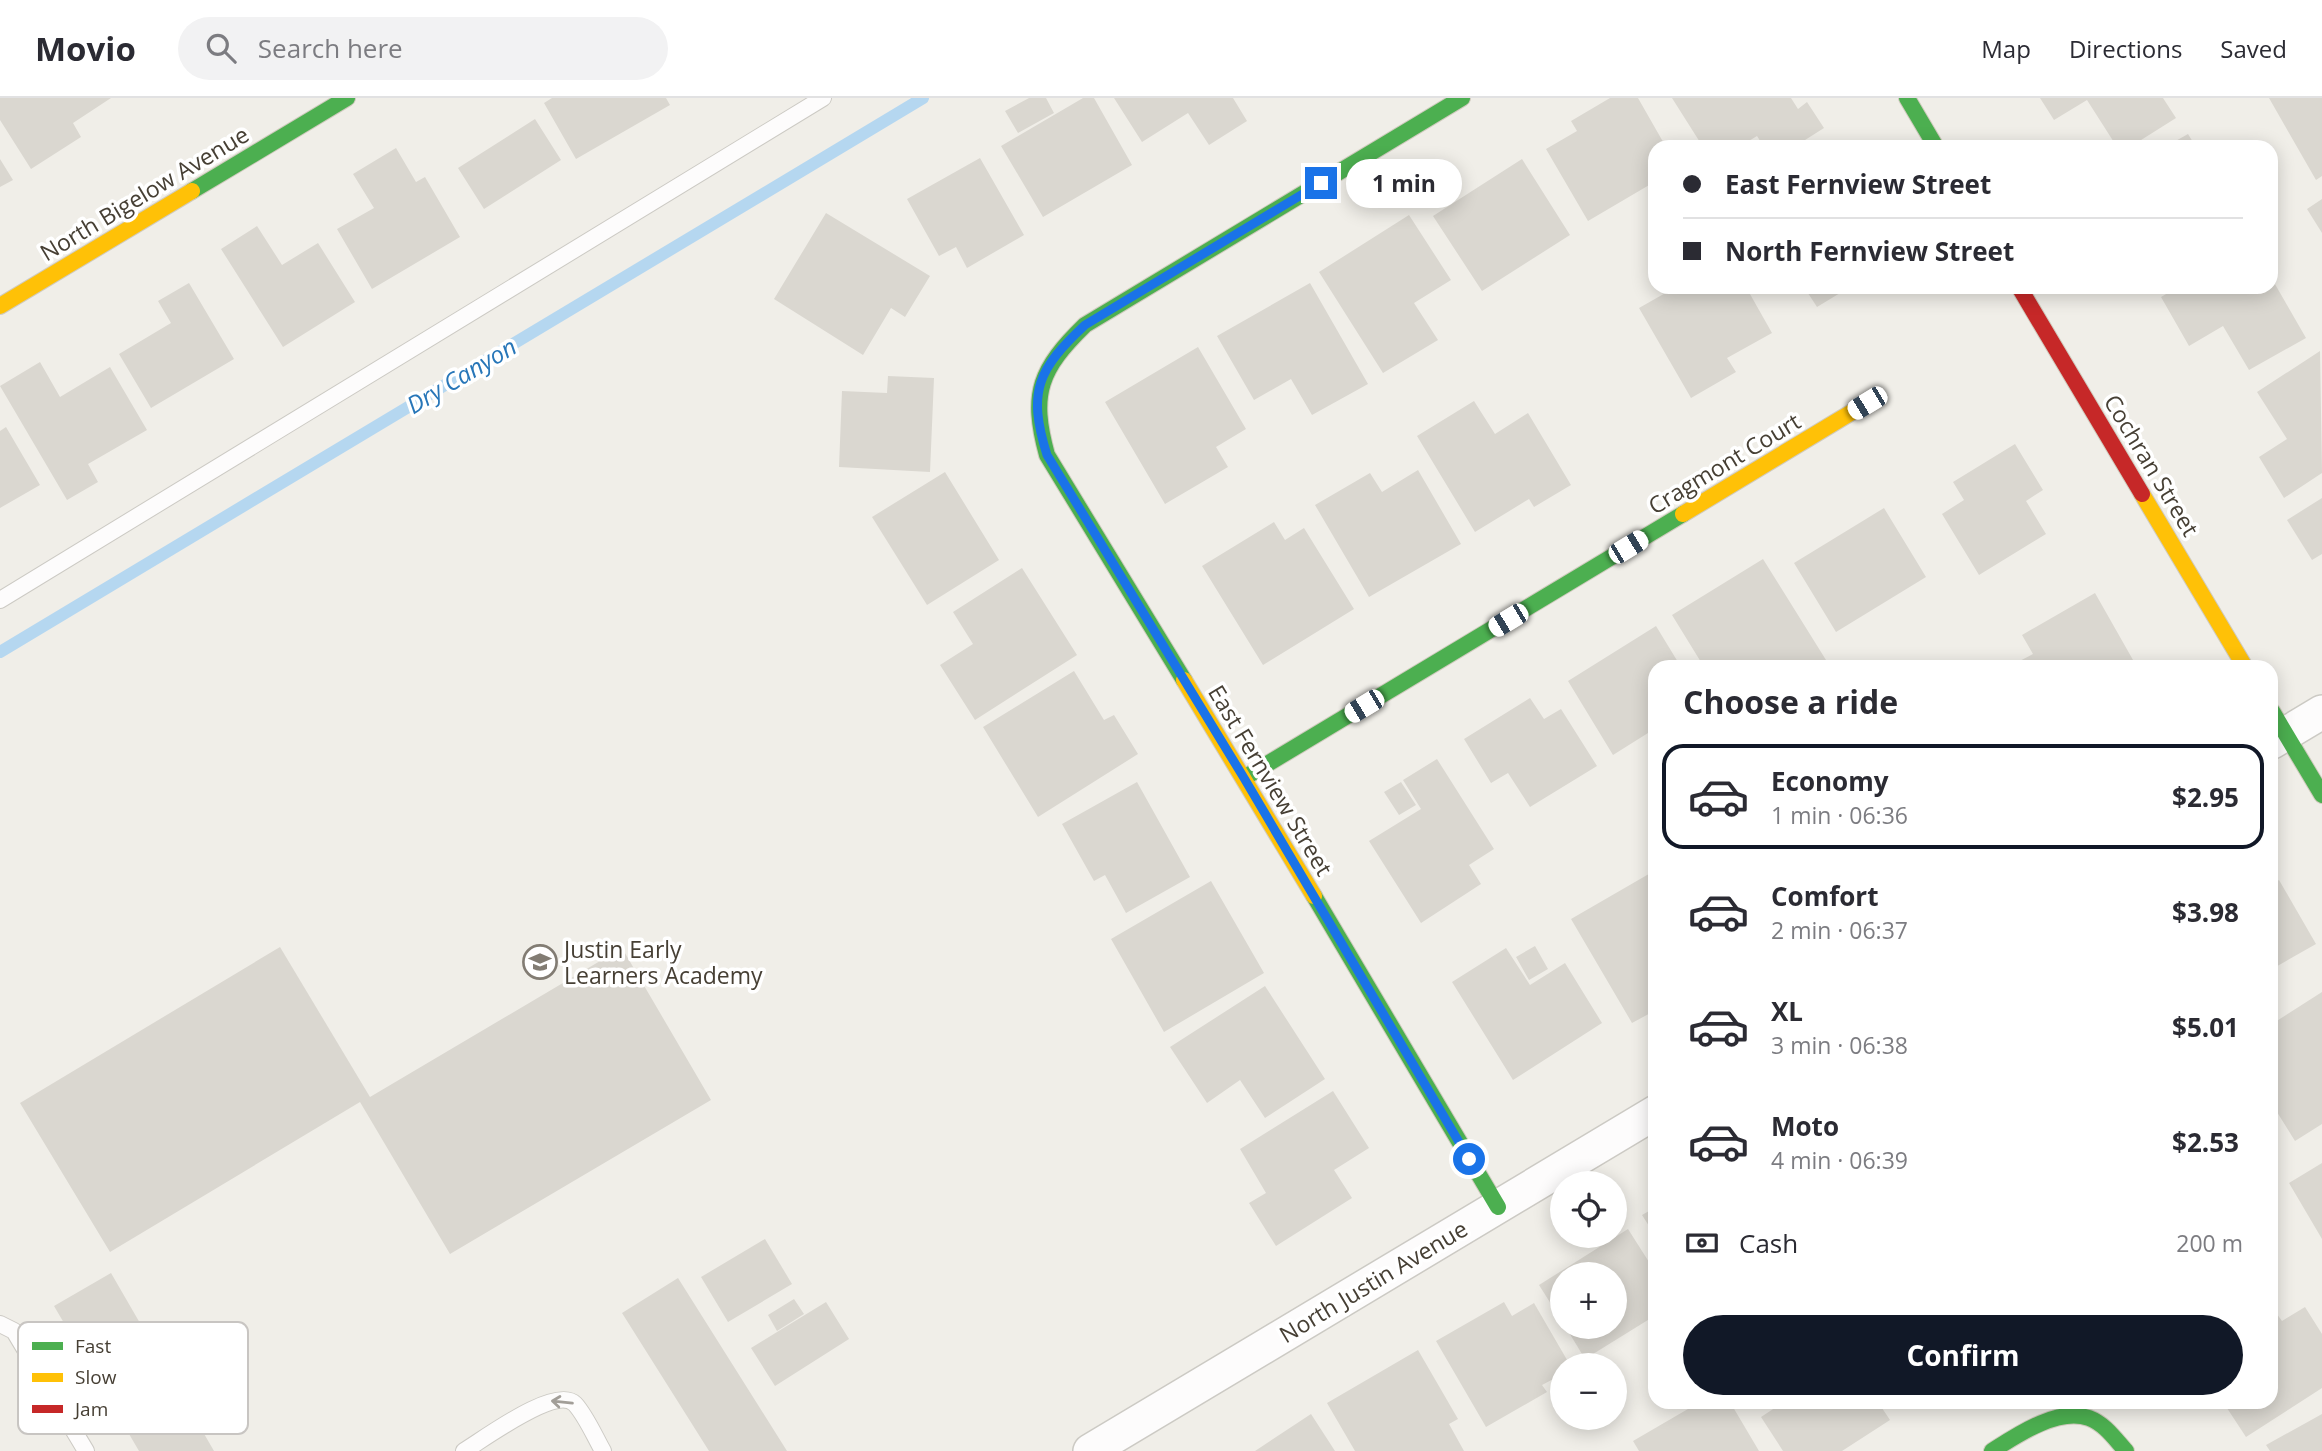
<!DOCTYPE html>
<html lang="en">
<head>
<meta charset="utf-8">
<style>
	body { margin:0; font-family:"Open Sans",sans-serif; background:#f2f2f3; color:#2b2b33; height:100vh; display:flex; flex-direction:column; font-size:26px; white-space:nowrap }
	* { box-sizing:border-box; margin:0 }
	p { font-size:23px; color:#7c7c81 }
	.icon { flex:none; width:38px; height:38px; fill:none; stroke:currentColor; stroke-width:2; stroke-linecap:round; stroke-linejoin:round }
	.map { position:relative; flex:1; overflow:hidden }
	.panel { position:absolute; left:1648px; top:562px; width:630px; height:749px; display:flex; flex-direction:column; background:#fff; border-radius:21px; box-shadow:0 4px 18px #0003 }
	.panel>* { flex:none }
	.top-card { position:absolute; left:1648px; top:42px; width:630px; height:154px; border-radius:21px; box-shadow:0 4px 18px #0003; display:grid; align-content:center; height:154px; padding:0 35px; background:#fff }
	.controls { position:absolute; left:1550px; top:1073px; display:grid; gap:14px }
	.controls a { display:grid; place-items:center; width:77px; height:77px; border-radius:50%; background:#fff; box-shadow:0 4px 18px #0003; font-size:35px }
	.end { position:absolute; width:32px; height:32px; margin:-16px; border:9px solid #1a73e8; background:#fff; box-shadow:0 0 0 4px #fff }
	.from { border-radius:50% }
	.bubble { position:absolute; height:49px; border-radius:24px; background:#fff; box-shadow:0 4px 18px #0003; font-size:23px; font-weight:700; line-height:49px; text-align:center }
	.car { position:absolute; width:21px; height:42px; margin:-21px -10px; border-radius:9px; box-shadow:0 0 5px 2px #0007; background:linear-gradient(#fff 24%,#345 0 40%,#fff 0 76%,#345 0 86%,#fff 0) }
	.top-card b { display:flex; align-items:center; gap:24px; height:66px; font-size:26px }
	.top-card b+b { border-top:2px solid #e1e1e2 }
	.top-card i { width:18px; height:18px; background:#2b2b33 }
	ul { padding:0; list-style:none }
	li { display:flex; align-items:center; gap:21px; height:105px; margin:0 14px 10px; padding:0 21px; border:4px solid transparent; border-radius:21px }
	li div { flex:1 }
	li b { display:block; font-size:26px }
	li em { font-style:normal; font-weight:700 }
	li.selected { border-color:#111827 }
	li>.icon { width:63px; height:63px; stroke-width:1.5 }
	h2 { padding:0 35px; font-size:32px; line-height:84px }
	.pay { display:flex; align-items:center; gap:18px; height:77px; padding:0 35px; font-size:26px }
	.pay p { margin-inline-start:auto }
	.action { display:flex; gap:14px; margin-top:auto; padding:14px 35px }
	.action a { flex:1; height:80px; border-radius:42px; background:#111827; color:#fff; font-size:28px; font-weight:700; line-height:80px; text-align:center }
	header { display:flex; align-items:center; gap:42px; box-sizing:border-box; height:98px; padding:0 35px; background:#fff; border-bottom:2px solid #e1e1e2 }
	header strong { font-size:33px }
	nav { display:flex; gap:38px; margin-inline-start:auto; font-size:24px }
	.search { width:490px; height:63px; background:#f2f2f3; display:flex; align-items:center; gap:18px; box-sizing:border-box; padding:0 24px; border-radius:38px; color:#7c7c81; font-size:26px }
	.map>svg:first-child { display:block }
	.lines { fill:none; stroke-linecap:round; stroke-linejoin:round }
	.stream { stroke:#b5d7f0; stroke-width:12 }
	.building { fill:#dad7d0 }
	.lane-casing { stroke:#cccac4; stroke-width:18 }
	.street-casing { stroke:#cccac4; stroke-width:36 }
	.fast-casing { stroke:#d0cbbe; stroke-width:18 }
	.slow-casing { stroke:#d0cbbe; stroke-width:18 }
	.jam-casing { stroke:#d0cbbe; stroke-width:18 }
	.lane { stroke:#fdfcfc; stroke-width:16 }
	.street { stroke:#fdfcfc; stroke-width:33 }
	.fast { stroke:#4caf50; stroke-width:16 }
	.slow { stroke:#ffc107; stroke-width:16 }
	.jam { stroke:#c62828; stroke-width:16 }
	.oneway { stroke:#a29e98 }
	.route { stroke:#1a73e8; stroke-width:9 }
	.labels { text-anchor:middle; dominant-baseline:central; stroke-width:7; stroke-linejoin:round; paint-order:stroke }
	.street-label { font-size:23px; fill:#463f34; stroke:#fff }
	.poi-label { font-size:23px; fill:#463f34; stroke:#fff; text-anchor:start }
	.water-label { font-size:24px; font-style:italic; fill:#2776b8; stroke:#fff }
	.key { fill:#fff; stroke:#c8c5c2; stroke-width:2 }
	.key-label { font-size:19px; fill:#463f34 }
</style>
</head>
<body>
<header>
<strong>Movio</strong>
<div class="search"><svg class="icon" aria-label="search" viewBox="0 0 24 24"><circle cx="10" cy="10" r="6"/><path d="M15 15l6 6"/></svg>Search here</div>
<nav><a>Map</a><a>Directions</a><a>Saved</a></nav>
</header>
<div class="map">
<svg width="2322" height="1353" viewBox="0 0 2322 1353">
	<rect width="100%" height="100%" fill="#f0eee8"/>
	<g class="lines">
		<path class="stream" d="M0,554L923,0"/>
	</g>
	<path class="building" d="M0,0H111L73,25L81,39L31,71L0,22Z
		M552,0H666L670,7L576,61L544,5Z
		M1029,0H1046L1054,15L1018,35L1005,13Z
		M1083,0H1094L1132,67L1043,119L1001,48Z
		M1114,0H1233L1247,23L1209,47L1188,15L1142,44Z
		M1610,0H1638L1666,49H1656V83L1588,123L1546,51L1577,33L1571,23Z
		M1672,0H1791L1798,11L1807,4L1824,30L1794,49H1764L1757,38L1739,49H1703Z
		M2040,0H2163L2176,20L2130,49H2117L2087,2L2054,22Z
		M2269,0H2322V78L2316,82Z
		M535,21L561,62L484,111L458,70Z
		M2188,36L2196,49H2165Z
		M396,50L416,84L425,79L460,139L372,191L337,131L374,110L353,76Z
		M980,60L1024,137L967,170L956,149L939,158L907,101Z
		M0,61L13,82L0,89Z
		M1522,61L1570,137L1482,193L1433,118Z
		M2322,101V135L2307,111Z
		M826,115L930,178L905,219L891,210L863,257L774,201Z
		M1409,117L1451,182L1414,205L1438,242L1383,275L1319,174Z
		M257,128L282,167L318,145L355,204L283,249L221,151Z
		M2272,181L2306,240L2249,272L2223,228L2189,248L2161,199L2178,189H2272Z
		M189,185L234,261L151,310L119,256L171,225L158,203Z
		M1310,185L1368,286L1312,317L1291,281L1254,302L1217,238Z
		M1676,189H1746L1772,235L1727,260L1736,274L1691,300L1639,210Z
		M1804,189H1850L1817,209Z
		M1198,249L1246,331L1216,349L1228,369L1165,406L1105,304Z
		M2320,253L2322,375L2284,400L2259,359L2287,341L2257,294Z
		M40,264L60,299L110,269L147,332L88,366L98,384L67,402L0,288Z
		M888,278L934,280L930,374L839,369L842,293L887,295Z
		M1474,303L1495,336L1528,315L1571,387L1534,409L1529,401L1475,434L1417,338Z
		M6,329L40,387L0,410V333Z
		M2015,346L2043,392L2026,403L2046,436L1979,477L1942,416L1964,402L1953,384Z
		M1418,372L1461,446L1369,499L1315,407L1370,375L1382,394Z
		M945,374L999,462L927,507L872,419Z
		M2322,400V456L2312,462L2287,422Z
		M1884,410L1926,479L1836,534L1794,465Z
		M1274,424L1285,442L1304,430L1354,511L1263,567L1202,468Z
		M1763,461L1826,562L1815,569H1704L1672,517Z
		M1022,470L1077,557L975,622L940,567L973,546L953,514Z
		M2095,495L2137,569H2016L2014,566L2033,556L2022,537Z
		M1656,528L1681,569H1656V630L1613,657L1568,583Z
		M1074,573L1104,622L1114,617L1138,656L1038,719L983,629Z
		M1530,600L1544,621L1561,611L1597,668L1530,709L1508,675L1491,685L1464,641Z
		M1437,661L1494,751L1469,767L1481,786L1421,825L1369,743L1421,711L1403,682Z
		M1137,684L1190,779L1126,815L1105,777L1094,783L1062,726Z
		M1401,684L1416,707L1399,717L1384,694Z
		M1654,773L1656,912L1632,925L1571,821Z
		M2279,782L2316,846L2272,871V786Z
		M1211,783L1264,875L1164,934L1111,841Z
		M1535,848L1548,871L1529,882L1516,859Z
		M280,849L370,999L622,850L711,1002L450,1156L360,1004L110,1154L20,1005Z
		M1506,850L1530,887L1565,865L1602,925L1513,982L1452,884Z
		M1265,888L1325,981L1265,1020L1240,982L1207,1005L1170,949Z
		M2322,894V1026L2295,1043L2272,1006V926Z
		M1333,993L1369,1050L1334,1072L1352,1100L1276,1148L1249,1105L1266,1095L1240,1051Z
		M2322,1065V1141L2289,1085Z
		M1656,1109V1139L1642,1117Z
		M1628,1131L1656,1175V1217L1585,1261L1565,1228H1615V1176H1563V1225L1539,1187Z
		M765,1141L792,1186L728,1224L701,1179Z
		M111,1175L214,1353H139L54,1208Z
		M678,1180L787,1353H709L622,1215Z
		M794,1201L804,1216L777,1233L768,1217Z
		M826,1204L849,1241L775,1288L751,1250Z
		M1504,1204L1512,1218L1534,1205L1570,1267H1563V1276L1542,1287L1547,1294L1486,1329L1436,1243Z
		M2305,1209L2322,1236V1290L2246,1339L2223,1304H2272V1214L2274,1212L2282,1223Z
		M1418,1252L1458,1321L1449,1326L1464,1353H1355L1327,1305Z
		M1700,1304H1730L1759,1353H1639L1633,1343Z
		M1784,1304H1878L1890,1322L1842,1353H1783L1761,1319Z
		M1311,1316L1335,1353H1255Z
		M2322,1316V1353H2270L2266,1347Z"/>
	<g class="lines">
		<g class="lane-casing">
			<path id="lane" d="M0,502L823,0
				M0,1226L14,1233L86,1353
				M464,1353C484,1341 556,1287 575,1306C586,1318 595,1339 603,1353"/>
		</g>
		<g class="street-casing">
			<path id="street" d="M2272,644L2322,614
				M1090,1353L1656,1014"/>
		</g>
		<g class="fast-casing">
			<path id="fast" d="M1907,0L1936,49
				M192,93L347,0
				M1184,582L1047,357C1030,295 1040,271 1085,227L1462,0
				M2272,613L2322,697
				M1244,680L1683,416
				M1314,798L1498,1109
				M1992,1353C2017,1337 2058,1309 2089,1320C2105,1326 2115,1341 2126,1353"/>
		</g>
		<g class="slow-casing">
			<path id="slow" d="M0,208L192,93
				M2142,396L2245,569
				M1683,416L1867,305
				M1184,582L1314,798"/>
		</g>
		<g class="jam-casing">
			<path id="jam" d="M2019,189L2142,396"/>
		</g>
		<use href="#lane" class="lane"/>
		<use href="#street" class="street"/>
		<use href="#fast" class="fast"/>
		<use href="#slow" class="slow"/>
		<use href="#jam" class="jam"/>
	</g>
	<defs><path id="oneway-shaft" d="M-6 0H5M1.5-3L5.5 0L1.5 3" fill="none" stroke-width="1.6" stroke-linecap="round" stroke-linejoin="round" transform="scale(1.75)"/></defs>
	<use class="oneway" href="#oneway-shaft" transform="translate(562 1304) rotate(-174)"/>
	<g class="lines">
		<path class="route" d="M1321,85L1085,227C1038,271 1027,293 1047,357L1244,680L1469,1061"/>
	</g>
	<defs>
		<g id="school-ring" transform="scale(1.75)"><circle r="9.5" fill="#fff" stroke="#827c73" stroke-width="1.5"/><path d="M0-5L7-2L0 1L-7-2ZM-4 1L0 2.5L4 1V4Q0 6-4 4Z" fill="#827c73"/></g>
	</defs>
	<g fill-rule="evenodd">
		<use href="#school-ring" x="540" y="864"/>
	</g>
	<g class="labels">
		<g class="street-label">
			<text transform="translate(144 95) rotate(-31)">North Bigelow Avenue</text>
			<text transform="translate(1724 365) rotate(-31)">Cragmont Court</text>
			<text transform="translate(2152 367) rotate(59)">Cochran Street</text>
			<text transform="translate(1271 682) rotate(59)">East Fernview Street</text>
			<text transform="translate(1373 1183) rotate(-31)">North Justin Avenue</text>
		</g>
		<g class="poi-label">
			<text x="564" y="851">Justin Early<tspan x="564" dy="26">Learners Academy</tspan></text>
		</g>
		<g class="water-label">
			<text transform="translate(461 277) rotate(-31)">Dry Canyon</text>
		</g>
	</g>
	<rect x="18" y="1224" width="230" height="112" rx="10" class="key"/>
	<rect x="32" y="1244" width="31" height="8" fill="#4caf50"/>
	<rect x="32" y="1275" width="31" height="9" fill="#ffc107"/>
	<rect x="32" y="1307" width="31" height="8" fill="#c62828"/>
	<g class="key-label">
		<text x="75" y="1255">Fast</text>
		<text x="75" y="1286">Slow</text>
		<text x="75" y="1318">Jam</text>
	</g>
</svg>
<div class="controls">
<a><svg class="icon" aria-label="locate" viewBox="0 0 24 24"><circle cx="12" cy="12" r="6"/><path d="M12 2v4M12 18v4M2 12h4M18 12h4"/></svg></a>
<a>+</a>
<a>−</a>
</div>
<i class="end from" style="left:1469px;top:1061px"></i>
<i class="end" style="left:1321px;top:85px"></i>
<div class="bubble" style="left:1346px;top:61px;width:116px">1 min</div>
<i class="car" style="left:1867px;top:305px;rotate:239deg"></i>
<i class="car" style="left:1628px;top:449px;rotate:59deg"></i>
<i class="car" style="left:1508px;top:522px;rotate:239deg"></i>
<i class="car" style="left:1364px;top:608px;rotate:239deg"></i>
<div class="top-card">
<b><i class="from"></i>East Fernview Street</b>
<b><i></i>North Fernview Street</b>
</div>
<section class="panel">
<h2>Choose a ride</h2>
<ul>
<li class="selected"><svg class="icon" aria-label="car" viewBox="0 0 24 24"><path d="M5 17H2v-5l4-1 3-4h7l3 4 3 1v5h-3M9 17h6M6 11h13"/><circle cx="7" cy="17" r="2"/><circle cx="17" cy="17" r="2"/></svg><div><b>Economy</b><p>1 min · 06:36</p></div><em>$2.95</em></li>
<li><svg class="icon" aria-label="car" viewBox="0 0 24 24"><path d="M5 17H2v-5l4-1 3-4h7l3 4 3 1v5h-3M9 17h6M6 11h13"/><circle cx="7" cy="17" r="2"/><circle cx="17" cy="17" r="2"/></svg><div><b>Comfort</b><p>2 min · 06:37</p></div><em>$3.98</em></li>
<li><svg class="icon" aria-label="car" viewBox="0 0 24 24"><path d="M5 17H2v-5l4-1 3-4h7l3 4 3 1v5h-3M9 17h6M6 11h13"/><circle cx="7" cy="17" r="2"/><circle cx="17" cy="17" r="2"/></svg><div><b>XL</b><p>3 min · 06:38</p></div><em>$5.01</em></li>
<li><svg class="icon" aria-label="car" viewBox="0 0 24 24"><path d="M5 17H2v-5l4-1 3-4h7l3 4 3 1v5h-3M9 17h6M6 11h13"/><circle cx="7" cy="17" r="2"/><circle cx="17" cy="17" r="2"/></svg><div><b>Moto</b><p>4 min · 06:39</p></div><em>$2.53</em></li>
</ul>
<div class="pay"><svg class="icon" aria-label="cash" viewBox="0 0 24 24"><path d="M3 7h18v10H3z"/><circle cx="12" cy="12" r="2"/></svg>Cash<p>200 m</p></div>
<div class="action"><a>Confirm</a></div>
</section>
</div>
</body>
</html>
